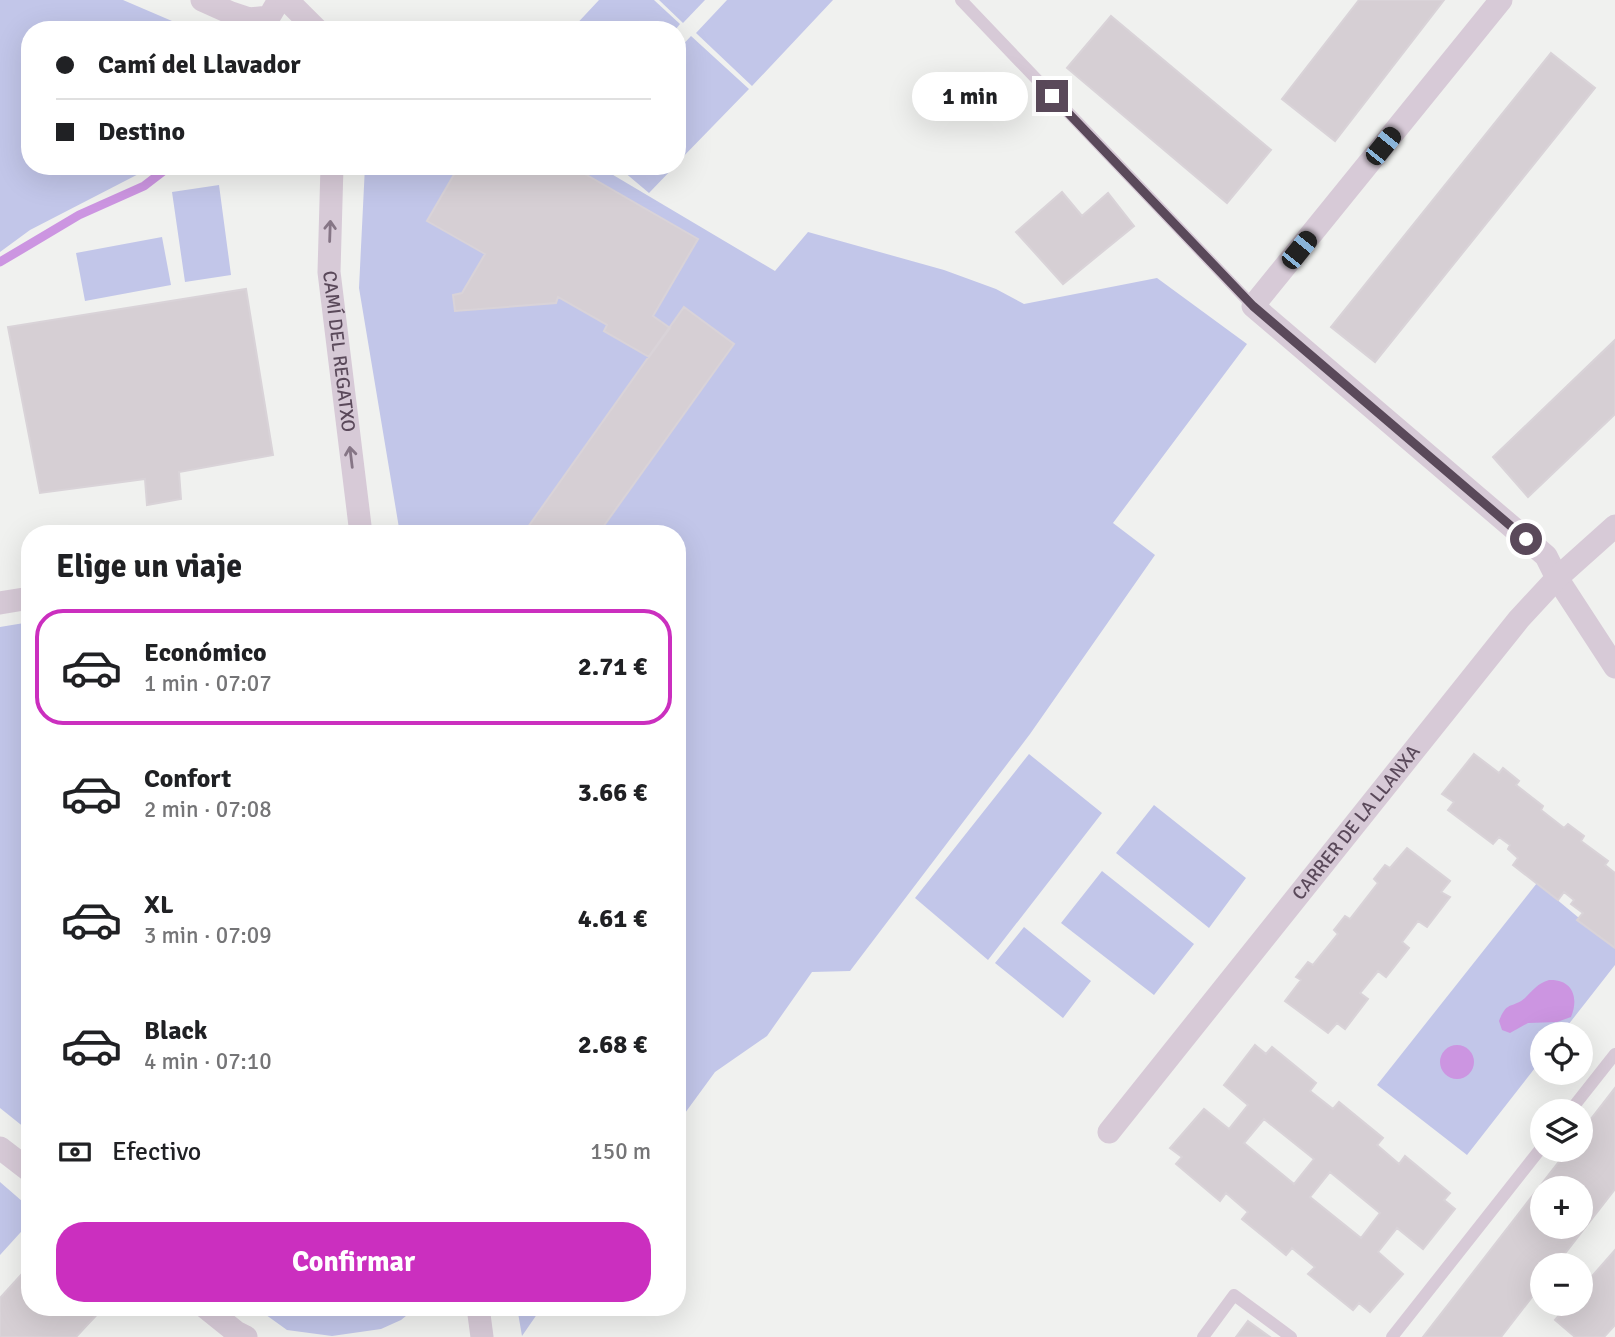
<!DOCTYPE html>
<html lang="es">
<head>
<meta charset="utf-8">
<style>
	body { margin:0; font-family:Signika,sans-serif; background:#f6f6f6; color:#202124; height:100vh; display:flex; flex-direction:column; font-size:26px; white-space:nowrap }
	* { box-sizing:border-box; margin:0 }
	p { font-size:23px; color:#757577 }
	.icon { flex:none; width:38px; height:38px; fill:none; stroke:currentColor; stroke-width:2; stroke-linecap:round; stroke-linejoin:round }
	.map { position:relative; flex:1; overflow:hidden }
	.drawer { position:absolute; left:21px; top:525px; width:665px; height:791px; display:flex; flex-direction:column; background:#fff; border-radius:28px; box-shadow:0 7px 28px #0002 }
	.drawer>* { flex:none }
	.top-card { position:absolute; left:21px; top:21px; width:665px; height:154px; border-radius:28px; box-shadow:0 7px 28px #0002; display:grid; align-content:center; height:154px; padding:0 35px; background:#fff }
	.tools { position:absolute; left:1530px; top:1022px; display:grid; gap:14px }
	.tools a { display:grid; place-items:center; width:63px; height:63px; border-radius:50%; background:#fff; box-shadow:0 7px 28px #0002; font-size:35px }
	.end { position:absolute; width:32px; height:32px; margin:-16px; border:9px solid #5a495a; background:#fff; box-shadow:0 0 0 4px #fff }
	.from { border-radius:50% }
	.bubble { position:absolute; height:49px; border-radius:24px; background:#fff; box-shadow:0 7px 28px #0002; font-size:23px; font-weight:800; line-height:49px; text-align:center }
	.car { position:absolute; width:21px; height:42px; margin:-21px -10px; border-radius:9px; box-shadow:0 0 5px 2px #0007; background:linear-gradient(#222 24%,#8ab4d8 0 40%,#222 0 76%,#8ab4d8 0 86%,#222 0) }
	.top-card b { display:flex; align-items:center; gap:24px; height:66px; font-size:26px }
	.top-card b+b { border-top:2px solid #e0e0e0 }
	.top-card i { width:18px; height:18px; background:#202124 }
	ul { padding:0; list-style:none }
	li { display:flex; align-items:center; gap:21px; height:116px; margin:0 14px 10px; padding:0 21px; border:4px solid transparent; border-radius:28px }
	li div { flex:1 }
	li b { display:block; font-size:26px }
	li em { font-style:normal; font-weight:800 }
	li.selected { border-color:#cb2fbf }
	li>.icon { width:63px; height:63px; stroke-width:1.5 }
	h2 { padding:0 35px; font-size:32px; line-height:84px }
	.pay { display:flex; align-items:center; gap:18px; height:77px; padding:0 35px; font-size:26px }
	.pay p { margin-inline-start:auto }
	.primary-button { display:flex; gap:14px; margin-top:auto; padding:14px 35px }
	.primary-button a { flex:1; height:80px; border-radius:28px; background:#cb2fbf; color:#fff; font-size:28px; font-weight:800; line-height:80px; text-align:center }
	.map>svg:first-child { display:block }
	.green { fill:#c2c6e9 }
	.water { fill:#cc95e1 }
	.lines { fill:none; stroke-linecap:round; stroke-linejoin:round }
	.stream { stroke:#cc95e1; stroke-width:9 }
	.building { fill:#d6cfd4; stroke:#d9d3d8; stroke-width:2; fill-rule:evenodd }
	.lane { stroke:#d7cad7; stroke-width:12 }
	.street { stroke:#d7cad7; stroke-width:23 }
	.oneway { stroke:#867686 }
	.route { stroke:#5a495a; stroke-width:9 }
	.labels { text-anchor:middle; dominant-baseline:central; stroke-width:7; stroke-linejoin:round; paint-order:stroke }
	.street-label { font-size:19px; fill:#5a495a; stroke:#fff }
</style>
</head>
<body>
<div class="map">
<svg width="1615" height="1337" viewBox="0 0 1615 1337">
	<rect width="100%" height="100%" fill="#f0f1ef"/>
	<path class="green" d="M0,0H123L193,30H30V166H154L30,230L0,252Z
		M599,0H654L680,24L675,30H571Z
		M659,0H705L683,23Z
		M727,0H833L752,86L696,33Z
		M691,36L749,89L677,163V51Z
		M365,166H598L775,271L808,232L944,270L996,289L1024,304L1157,278L1247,344L1113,523L1155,555L1030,734L850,971L812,972L767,1036L715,1072L677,1124V534H400L359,288Z
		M617,166H675L649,193Z
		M219,185L231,275L185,282L172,192Z
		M162,237L171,285L85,301L76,253Z
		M30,622V1132L0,1108V627Z
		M1029,754L1102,813L988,960L915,898Z
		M1154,805L1246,878L1209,928L1116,853Z
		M1102,871L1194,944L1154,995L1061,923Z
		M1537,883L1615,948V965L1561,1034H1542V1059L1467,1155L1377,1085Z
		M1024,927L1091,981L1063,1018L995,963Z
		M0,1182L30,1208V1222L0,1255Z
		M255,1307H417L401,1320L381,1329L332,1336L287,1330Z
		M517,1307H542L522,1336Z"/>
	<path class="water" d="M1549,980C1573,979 1579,998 1571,1017L1557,1022L1528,1023L1510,1033L1502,1030L1499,1021C1507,1000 1512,1009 1525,998C1534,989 1537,984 1549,980Z
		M1440 1062a17 17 0 1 1 34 0a17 17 0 1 1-34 0Z"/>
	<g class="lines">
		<path class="stream" d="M0,262L79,215L144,186L170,166"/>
	</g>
	<path class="building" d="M1359,0H1444L1335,141L1282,99Z
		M1111,16L1271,150L1227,203L1067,68Z
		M1551,53L1595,88L1375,362L1331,327Z
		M459,166H571L698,239L653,316L670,328L649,357L604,331L607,325L558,297L556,303L455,311L453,295L462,293L485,254L427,221Z
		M1062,192L1082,216L1108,193L1134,226L1063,284L1016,232Z
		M246,289L273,455L179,472L181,499L147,505L145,479L40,493L8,327Z
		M684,307L734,344L598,534H523Z
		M1615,340V414L1528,497L1493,457Z
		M1474,754L1499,773L1503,768L1519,781L1516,785L1543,806L1541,810L1564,828L1568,824L1584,836L1581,841L1608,861L1605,865L1615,873V948L1577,920L1583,913L1571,904L1574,900L1564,892L1558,900L1513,865L1518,858L1508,849L1510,845L1499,837L1493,844L1448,810L1454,802L1442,794Z
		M1407,848L1450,881L1441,892L1450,897L1427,927L1418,921L1402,942L1409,948L1386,977L1378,971L1360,993L1368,999L1345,1029L1337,1023L1328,1033L1285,1001L1301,980L1296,977L1308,962L1313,965L1338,934L1334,930L1345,916L1350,919L1378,883L1374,879L1385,865L1390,868Z
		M1255,1045L1266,1054L1272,1047L1316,1083L1310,1091L1333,1109L1339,1102L1383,1138L1377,1145L1399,1164L1405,1156L1450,1193L1444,1200L1455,1209L1423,1249L1397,1228L1378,1252L1403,1274L1370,1312L1359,1303L1353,1310L1308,1274L1315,1267L1292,1248L1286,1255L1242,1219L1248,1212L1226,1193L1220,1201L1176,1164L1182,1157L1170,1148L1204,1109L1229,1129L1248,1105L1224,1085ZM1264,1119L1314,1159L1294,1184L1244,1143ZM1330,1172L1380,1213L1361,1238L1310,1197Z
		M1615,1088V1189L1556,1265H1542V1284L1501,1337H1423L1568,1150H1580V1133ZM1542,1188H1580V1227H1542Z
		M1615,1250V1325L1604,1337H1575L1555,1320L1569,1304H1580V1290Z
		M30,1265V1307H104L76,1337H0V1298Z
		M1248,1321L1270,1337H1236Z"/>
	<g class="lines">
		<path class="lane" d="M961,0L1253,306
			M1570,1111L1615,1054
			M1203,1337L1234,1295L1291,1337
			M1392,1337L1542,1147"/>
		<g class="street">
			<path d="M202,0L231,13L249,19L269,17L279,0"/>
			<path d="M287,0L317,30"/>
			<path d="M1501,0L1253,306L1546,556L1557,578L1615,667"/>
			<path id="s1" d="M332,166L329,272L361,534"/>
			<path d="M0,603L30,598"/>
			<path id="s2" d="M1109,1132L1519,619L1557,578L1615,526"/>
			<path d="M0,1148L30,1171"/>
			<path d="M205,1307L236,1332L246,1337"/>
			<path d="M478,1307L482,1337"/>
		</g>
	</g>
	<defs><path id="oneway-shaft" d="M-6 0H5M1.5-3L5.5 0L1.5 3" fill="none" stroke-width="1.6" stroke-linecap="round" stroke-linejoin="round" transform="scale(1.75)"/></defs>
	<g class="oneway">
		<use href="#oneway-shaft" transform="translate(330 231) rotate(-88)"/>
		<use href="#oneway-shaft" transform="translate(351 457) rotate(-97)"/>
	</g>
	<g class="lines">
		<path class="route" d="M1052,96L1253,306L1526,539"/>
	</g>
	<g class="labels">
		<g class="street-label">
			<text stroke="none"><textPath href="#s1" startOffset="186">CAMÍ DEL REGATXO</textPath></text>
			<text stroke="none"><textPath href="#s2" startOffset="396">CARRER DE LA LLANXA</textPath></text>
		</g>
	</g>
</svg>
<div class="tools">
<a><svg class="icon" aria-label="locate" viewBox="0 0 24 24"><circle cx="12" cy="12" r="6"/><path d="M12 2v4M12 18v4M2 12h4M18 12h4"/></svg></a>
<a><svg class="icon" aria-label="layers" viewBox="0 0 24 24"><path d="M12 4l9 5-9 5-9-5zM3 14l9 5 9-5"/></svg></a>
<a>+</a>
<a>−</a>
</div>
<i class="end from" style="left:1526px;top:539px"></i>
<i class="end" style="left:1052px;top:96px"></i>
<div class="bubble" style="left:912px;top:72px;width:116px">1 min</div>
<i class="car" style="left:1383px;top:146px;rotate:39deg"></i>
<i class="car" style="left:1299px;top:250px;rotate:39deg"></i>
<div class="top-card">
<b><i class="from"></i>Camí del Llavador</b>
<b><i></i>Destino</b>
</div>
<section class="drawer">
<h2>Elige un viaje</h2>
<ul>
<li class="selected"><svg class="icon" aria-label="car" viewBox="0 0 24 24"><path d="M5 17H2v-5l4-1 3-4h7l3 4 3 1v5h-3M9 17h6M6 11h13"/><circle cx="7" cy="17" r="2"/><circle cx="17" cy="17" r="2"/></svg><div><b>Económico</b><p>1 min · 07:07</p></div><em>2.71 €</em></li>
<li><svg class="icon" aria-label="car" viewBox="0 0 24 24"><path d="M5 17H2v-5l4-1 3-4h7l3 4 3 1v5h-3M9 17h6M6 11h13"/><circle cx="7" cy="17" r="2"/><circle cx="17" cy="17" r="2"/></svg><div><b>Confort</b><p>2 min · 07:08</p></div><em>3.66 €</em></li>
<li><svg class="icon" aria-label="car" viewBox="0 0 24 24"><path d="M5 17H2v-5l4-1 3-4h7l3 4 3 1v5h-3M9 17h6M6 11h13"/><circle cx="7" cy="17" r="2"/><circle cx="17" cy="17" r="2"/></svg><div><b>XL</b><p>3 min · 07:09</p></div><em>4.61 €</em></li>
<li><svg class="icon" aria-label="car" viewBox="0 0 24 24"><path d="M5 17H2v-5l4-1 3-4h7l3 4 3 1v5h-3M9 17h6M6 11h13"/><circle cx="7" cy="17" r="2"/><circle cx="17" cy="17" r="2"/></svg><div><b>Black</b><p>4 min · 07:10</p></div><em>2.68 €</em></li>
</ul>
<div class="pay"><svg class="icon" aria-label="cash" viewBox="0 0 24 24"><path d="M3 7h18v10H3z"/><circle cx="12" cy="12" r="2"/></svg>Efectivo<p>150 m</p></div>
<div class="primary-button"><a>Confirmar</a></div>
</section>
</div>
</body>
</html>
